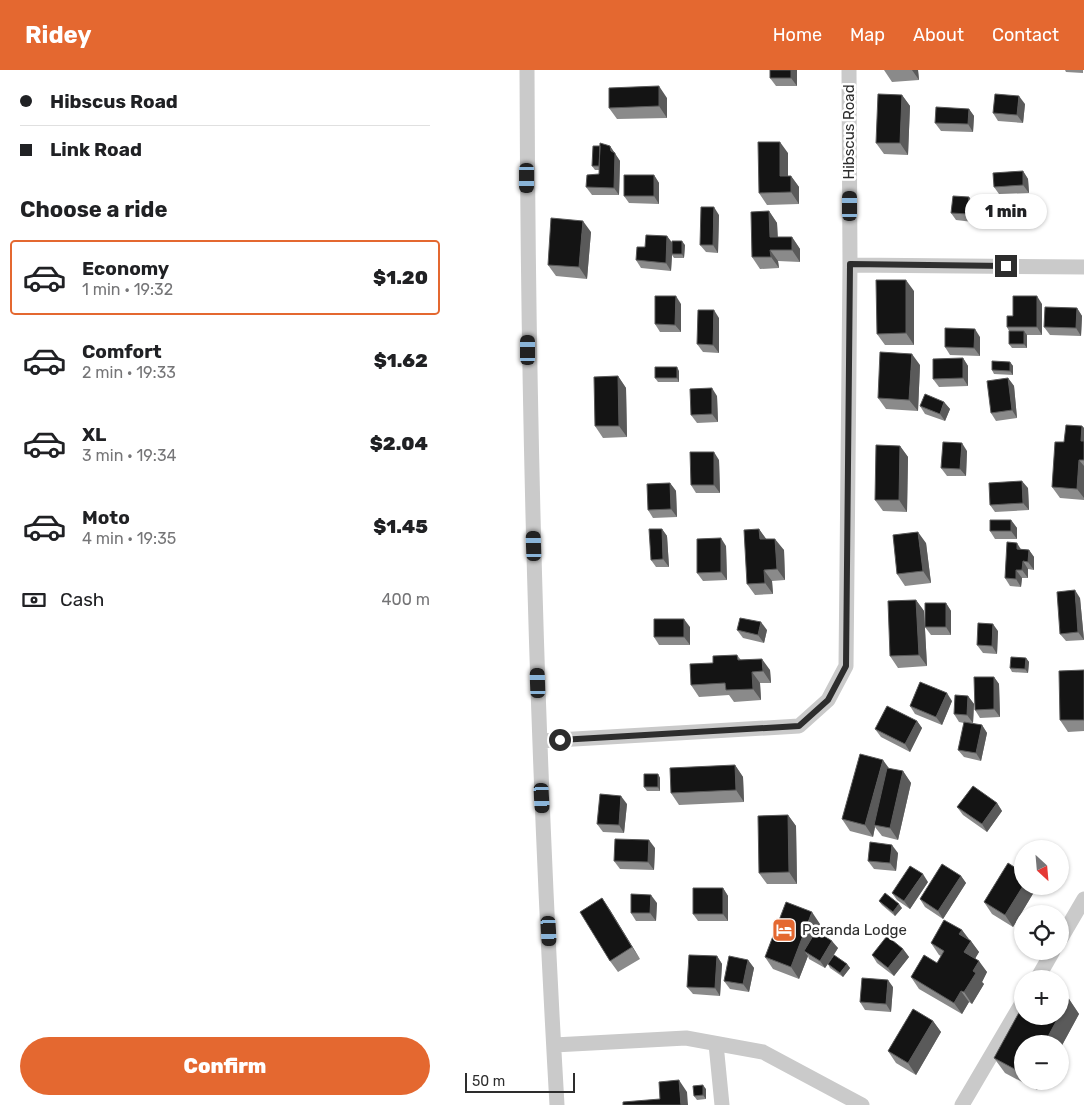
<!DOCTYPE html>
<html lang="en">
<head>
<meta charset="utf-8">
<style>
	body { margin:0; font-family:Rubik,sans-serif; background:#f2f2f2; color:#202124; height:100vh; display:flex; flex-direction:column; font-size:19px; white-space:nowrap }
	* { box-sizing:border-box; margin:0 }
	p { font-size:16px; color:#757577 }
	.icon { flex:none; width:28px; height:28px; fill:none; stroke:currentColor; stroke-width:2; stroke-linecap:round; stroke-linejoin:round }
	.map { position:relative; flex:1; overflow:hidden }
	.sheet { display:flex; flex-direction:column; background:#fff; width:450px }
	.sheet>* { flex:none }
	.guide { display:grid; align-content:center; height:110px; padding:0 20px; background:#fff }
	.needle { width:32px; rotate:154deg }
	.buttons { position:absolute; left:564px; top:770px; display:grid; gap:10px }
	.buttons a { display:grid; place-items:center; width:55px; height:55px; border-radius:50%; background:#fff; box-shadow:0 1px 4px #0004; font-size:25px }
	.scale { position:absolute; left:15px; bottom:12px; width:110px; box-sizing:border-box; padding-left:5px; border:2px solid #2d2d2d; border-top:0; font-size:14px; line-height:18px; white-space:nowrap; color:#2d2d2d; -webkit-text-stroke:4px #fff; paint-order:stroke }
	.end { position:absolute; width:22px; height:22px; margin:-11px; border:6px solid #2d2d2d; background:#fff; box-shadow:0 0 0 2px #fff }
	.from { border-radius:50% }
	.bubble { position:absolute; height:35px; border-radius:18px; background:#fff; box-shadow:0 1px 4px #0004; font-size:16px; font-weight:800; line-height:35px; text-align:center }
	.car { position:absolute; width:15px; height:30px; margin:-15px -8px; border-radius:6px; box-shadow:0 0 4px 1px #0007; background:linear-gradient(#222 24%,#8ab4d8 0 40%,#222 0 76%,#8ab4d8 0 86%,#222 0) }
	.guide b { display:flex; align-items:center; gap:18px; height:48px; font-size:19px }
	.guide b+b { border-top:1px solid #e0e0e0 }
	.guide i { width:12px; height:12px; background:#202124 }
	ul { padding:0; list-style:none }
	li { display:flex; align-items:center; gap:15px; height:75px; margin:0 10px 8px; padding:0 10px; border:2px solid transparent; border-radius:5px }
	li div { flex:1 }
	li b { display:block; font-size:19px }
	li em { font-style:normal; font-weight:800 }
	li.selected { border-color:#e46830 }
	li>.icon { width:45px; height:45px; stroke-width:1.5 }
	h2 { padding:0 20px; font-size:22px; line-height:60px }
	.pay { display:flex; align-items:center; gap:12px; height:55px; padding:0 20px; font-size:19px }
	.pay p { margin-inline-start:auto }
	.cta { display:flex; gap:10px; margin-top:auto; padding:10px 20px }
	.cta a { flex:1; height:58px; border-radius:30px; background:#e46830; color:#fff; font-size:20px; font-weight:800; line-height:58px; text-align:center }
	header { display:flex; align-items:center; gap:30px; box-sizing:border-box; height:70px; padding:0 25px; background:#e46830; color:#fff }
	header strong { font-size:24px }
	nav { display:flex; gap:28px; margin-inline-start:auto; font-size:18px }
	main { display:flex; flex:1; min-height:0 }
	.map>svg:first-child { display:block }
	.lines { fill:none; stroke-linecap:round; stroke-linejoin:round }
	.minor { stroke:#cacaca; stroke-width:15 }
	.wall { fill:#8a8a8a }
	.shaded-wall { fill:#5a5a5a }
	.building { fill:#141414; stroke:#5a5a5a }
	.route { stroke:#2d2d2d; stroke-width:6 }
	.labels { text-anchor:middle; dominant-baseline:central; stroke-width:5; stroke-linejoin:round; paint-order:stroke }
	.street-label { font-size:15px; fill:#2d2d2d; stroke:#fff }
	.poi-label { font-size:15px; fill:#2d2d2d; stroke:#fff; text-anchor:start }
</style>
</head>
<body>
<header>
<strong>Ridey</strong>
<nav><a>Home</a><a>Map</a><a>About</a><a>Contact</a></nav>
</header>
<main>
<section class="sheet">
<div class="guide">
<b><i class="from"></i>Hibscus Road</b>
<b><i></i>Link Road</b>
</div>
<h2>Choose a ride</h2>
<ul>
<li class="selected"><svg class="icon" aria-label="car" viewBox="0 0 24 24"><path d="M5 17H2v-5l4-1 3-4h7l3 4 3 1v5h-3M9 17h6M6 11h13"/><circle cx="7" cy="17" r="2"/><circle cx="17" cy="17" r="2"/></svg><div><b>Economy</b><p>1 min · 19:32</p></div><em>$1.20</em></li>
<li><svg class="icon" aria-label="car" viewBox="0 0 24 24"><path d="M5 17H2v-5l4-1 3-4h7l3 4 3 1v5h-3M9 17h6M6 11h13"/><circle cx="7" cy="17" r="2"/><circle cx="17" cy="17" r="2"/></svg><div><b>Comfort</b><p>2 min · 19:33</p></div><em>$1.62</em></li>
<li><svg class="icon" aria-label="car" viewBox="0 0 24 24"><path d="M5 17H2v-5l4-1 3-4h7l3 4 3 1v5h-3M9 17h6M6 11h13"/><circle cx="7" cy="17" r="2"/><circle cx="17" cy="17" r="2"/></svg><div><b>XL</b><p>3 min · 19:34</p></div><em>$2.04</em></li>
<li><svg class="icon" aria-label="car" viewBox="0 0 24 24"><path d="M5 17H2v-5l4-1 3-4h7l3 4 3 1v5h-3M9 17h6M6 11h13"/><circle cx="7" cy="17" r="2"/><circle cx="17" cy="17" r="2"/></svg><div><b>Moto</b><p>4 min · 19:35</p></div><em>$1.45</em></li>
</ul>
<div class="pay"><svg class="icon" aria-label="cash" viewBox="0 0 24 24"><path d="M3 7h18v10H3z"/><circle cx="12" cy="12" r="2"/></svg>Cash<p>400 m</p></div>
<div class="cta"><a>Confirm</a></div>
</section>
<div class="map">
<svg width="634" height="1035" viewBox="0 0 634 1035">
	<rect width="100%" height="100%" fill="#fff"/>
	<g class="lines">
		<path class="minor" d="M77,0C78,345 87,690 107,1035
			M400,195L634,197
			M90,671L349,656L378,630L396,596L400,195L399,0
			M610,870L634,829
			M587,909L603,881
			M266,974L272,1035
			M104,975L236,968L313,982L412,1035
			M512,1035L572,933"/>
	</g>
	<path class="wall" d="M320,0H347V16H326L320,8Z
		M434,0H468L469,10L442,12Z
		M615,0H633V3L616,2Z
		M452,25L460,36L458,85L434,84L426,73Z
		M217,28V48L167,49L159,38Z
		M575,34L573,53L548,51L543,43Z
		M519,39L524,46L523,62L491,61L485,53Z
		M160,76L170,91L169,125H142L136,117L149,104V100H145L142,96Z
		M338,83V106H341L349,117V134L317,135L309,123Z
		M573,101L578,109L579,123L549,124L544,117Z
		M204,105L209,113V134L179,133L174,126Z
		M525,135L523,152L506,150L501,143Z
		M319,141L327,153L328,167H342L350,179V192L328,191L329,198L310,199L302,187Z
		M269,145L268,183L256,182L250,175Z
		M141,162L137,209L106,206L98,195Z
		M217,166L222,173L235,175L234,188H224L222,185L221,201L191,198L186,190L195,177Z
		M464,221V275H435L427,264Z
		M231,234V262H210L205,254Z
		M592,234V265H577V278H562L559,274V261L557,257L563,246Z
		M627,238L632,246L631,266L600,265L594,257Z
		M269,248V283L253,282L247,274Z
		M530,267V286L500,285L495,277Z
		M513,288L518,296V316L489,317L483,309Z
		M560,292L563,296V305L544,304L542,300Z
		M470,295L468,341L436,339L428,328Z
		M229,301V312H208L205,308Z
		M168,306L176,318L177,367L153,368L145,356Z
		M558,308L564,316L567,348L546,351L541,343Z
		M267,326L268,352L247,353L241,345Z
		M494,332L500,339L495,351L475,344L470,336Z
		M632,356L634,358V430L610,428L602,417L614,372Z
		M450,376L458,387L457,442L433,441L425,430Z
		M517,381L516,406H497L491,398Z
		M269,390L270,423H246L241,415Z
		M220,413L226,421L227,447L203,448L198,440Z
		M578,418L579,440L545,442L540,435Z
		M561,450L567,458V469H545L540,461Z
		M212,459L217,466L219,497H206L201,490Z
		M309,459L316,469L334,480L335,510L322,511L323,524L305,525L297,514Z
		M476,473L481,513L455,516L447,504Z
		M276,476L277,510L253,511L247,503Z
		M571,479L579,480L584,487V500L578,499V508H572L571,517L560,516L555,508Z
		M630,528L634,570L616,571L610,564Z
		M466,530L474,541L477,596L448,598L440,586Z
		M496,533L501,541V565H481L475,557Z
		M240,557V575H209L204,567Z
		M287,560H317L314,573L293,568Z
		M548,561L547,584L533,583L527,575Z
		M287,585L291,590L320,600L321,613H310L311,630L284,632L279,625L249,627L241,615L263,593Z
		M576,588L579,592L578,603L562,602L560,598Z
		M634,600V661L618,662L610,650Z
		M544,607L549,614L550,647L530,648L525,640Z
		M518,626L524,634L523,653H519L532,655L537,663L531,691L514,687L508,680L514,653L509,652L504,644Z
		M502,631L492,655L465,644L460,636Z
		M467,651L472,658L460,682L431,667L425,659Z
		M285,695L293,707L294,732L229,735L221,723Z
		M453,701L461,713L448,770L432,766L425,757L423,767L400,761L392,749Z
		M208,704L210,708V721H197L194,717Z
		M547,733L552,741L537,762L513,745L507,737Z
		M177,734L174,763L153,762L147,754Z
		M338,745L346,756L347,814H317L309,803Z
		M205,778L204,800L170,799L164,791Z
		M448,783L446,801L424,799L418,791Z
		M511,806L516,813L493,849L475,837L470,829Z
		M478,812L460,839L447,830L442,823Z
		M572,816H587V817L563,857L542,844L534,832Z
		M273,818L278,826V851H248L243,844Z
		M152,828L160,840L190,889L168,902L160,891Z
		M429,831L452,838L445,846L432,835Z
		M207,833L206,851H186L181,843Z
		M370,854L367,861L388,878L382,888L397,894L400,898L393,907L380,898L378,894L375,898L359,889L358,886L349,909L323,899L315,887Z
		M512,860L529,882L525,888L537,902L532,912L534,914L522,934L519,932L512,944L469,919L461,907L487,893L491,886L489,885L481,873Z
		M453,879L459,887L444,906L427,893L422,885Z
		M267,886L272,894L270,926L243,924L237,917Z
		M298,890L304,898L299,922L280,919L274,911Z
		M443,917L441,942L415,940L410,932Z
		M619,929L629,944L610,979V974H572V1011H592L587,1020L555,1003L544,988Z
		M483,951L491,962L466,1005L446,993L438,981Z
		M256,1019V1029L247,1030L244,1026Z"/>
	<path class="shaded-wall" d="M341,0H347V16L341,8Z
		M462,0H468L469,10Z
		M209,16L217,28V48L209,36Z
		M452,25L460,36L458,85L450,73Z
		M569,26L575,34L573,53L567,45Z
		M519,39L524,46L523,62L518,54Z
		M330,72L338,83V117L330,106Z
		M160,76L170,91L169,125L164,118Z
		M573,101L578,109L579,123L573,115Z
		M204,105L209,113V134L204,126Z
		M341,106L349,117V134L341,122Z
		M519,127L525,135L523,152L518,144Z
		M264,137L269,145L268,183L263,175Z
		M319,141L327,153L328,179L320,167Z
		M133,151L141,162L137,209L129,197Z
		M217,166L223,174L222,184V185L221,201L216,193Z
		M342,167L350,179V192L342,180Z
		M232,171L235,175L234,188L232,184Z
		M320,180L328,191L329,198L321,187Z
		M456,210L464,221V275L456,263Z
		M226,226L231,234V262L225,255Z
		M587,226L592,234V265L587,257Z
		M627,238L632,246L631,266L626,258Z
		M264,240L269,248V283L263,275Z
		M525,259L530,267V286L524,278Z
		M574,261L577,265V278L574,274Z
		M462,284L470,295L468,341L459,330Z
		M513,288L518,296V316L513,308Z
		M560,292L563,296V305L560,301Z
		M227,297L229,301V312L227,308Z
		M168,306L176,318L177,367L169,356Z
		M558,308L564,316L567,348L562,340Z
		M262,318L267,326L268,352L262,344Z
		M494,332L500,339L495,351L490,344Z
		M632,356L634,358V375L631,371Z
		M512,373L517,381L516,406L510,399Z
		M450,376L458,387L457,442L449,430Z
		M264,382L269,390L270,423L264,415Z
		M629,390L634,396V428L627,419Z
		M572,411L578,418L579,440L573,433Z
		M220,413L226,421L227,447L221,439Z
		M561,450L567,458V469L561,461Z
		M212,459L217,466L219,497L213,489Z
		M309,459L317,470L310,469Z
		M468,462L476,473L481,513L473,501Z
		M271,468L276,476L277,510L271,502Z
		M325,469L334,480L335,510L327,499Z
		M567,473L572,481L567,479Z
		M579,480L584,487V500L578,492Z
		M573,491L578,499V508L572,500Z
		M314,500L322,511L323,524L315,513Z
		M566,500L572,508L571,517L566,509Z
		M625,520L630,528L634,570L628,562Z
		M466,530L474,541L477,596L469,585Z
		M496,533L501,541V565L496,557Z
		M234,549L240,557V575L234,567Z
		M311,552L317,560L314,573L308,565Z
		M543,554L548,561L547,584L542,576Z
		M576,588L579,592L578,603L575,599Z
		M312,589L320,600L321,613L313,601Z
		M302,602L310,613L311,630L303,619Z
		M544,607L549,614L550,647L544,639Z
		M497,623L502,631L492,655L486,647Z
		M518,626L524,634L523,653L517,645Z
		M467,651L472,658L460,682L455,674Z
		M532,655L537,663L531,691L526,683Z
		M433,690L441,701L424,755L425,757L423,767L415,755Z
		M285,695L293,707L294,732L286,720Z
		M453,701L461,713L448,770L440,758Z
		M208,704L210,708V721L208,717Z
		M171,726L177,734L174,763L169,755Z
		M547,733L552,741L537,762L532,754Z
		M338,745L346,756L347,814L339,802Z
		M199,770L205,778L204,800L198,792Z
		M442,775L448,783L446,801L440,793Z
		M473,804L478,812L460,839L454,831Z
		M511,806L516,813L493,849L488,841Z
		M573,816H587V817L563,857L555,845Z
		M273,818L278,826V851L273,844Z
		M201,825L207,833L206,851L200,843Z
		M152,828L160,840L190,889L182,877Z
		M449,834L452,838L445,846L443,842Z
		M362,842L370,854L358,884L354,881L358,886L349,909L341,897Z
		M512,860L520,871L509,864Z
		M382,871L388,878L375,898L370,891Z
		M521,871L529,882L522,894L514,882Z
		M453,879L459,887L444,906L438,898Z
		M267,886L272,894L270,926L265,918Z
		M298,890L304,898L299,922L293,914Z
		M529,891L537,902L532,912L534,914L522,934L514,922L523,901Z
		M397,894L400,898L393,907L390,903Z
		M438,910L443,917L441,942L436,934Z
		M511,921L519,932L512,944L504,933Z
		M619,929L629,944L610,979V974H594L609,946H610Z
		M483,951L491,962L466,1005L458,993Z
		M229,1010L237,1022L238,1035H231Z
		M581,1011H592L587,1020Z
		M253,1015L256,1019V1029L253,1025Z"/>
	<path class="building" d="M320,0H341V8H320Z
		M209,16V36L159,38V18Z
		M428,24L452,25L450,73H426Z
		M545,24L569,26L567,45L543,43Z
		M486,37L519,39L518,54L485,53Z
		M308,72H330V106H341V122L309,123Z
		M150,73L160,76L161,81L165,83L164,118L136,117L137,105L149,104Z
		M143,76H150L149,96H142Z
		M573,101V115L544,117L543,103Z
		M174,105H204V126H174Z
		M503,126L519,127L518,144L501,143Z
		M251,137H264L263,175H250Z
		M319,141L320,167H342V180H320L321,187H302L301,142Z
		M101,148L133,151L129,197L98,195Z
		M196,165L217,166L216,193L186,190L187,177H195Z
		M222,171H232V184H222Z
		M426,210H456V263L427,264Z
		M205,226H226L225,255L205,254Z
		M563,226H587V257H557V246H563Z
		M595,237L627,238L626,258L594,257Z
		M248,240H264L263,275L247,274Z
		M495,258L525,259L524,278L495,277Z
		M559,261H574V274H559Z
		M430,282L462,284L459,330L428,328Z
		M513,288V308L483,309V289Z
		M542,291L560,292V301L542,300Z
		M205,297H227V308H205Z
		M168,306L169,356H145L144,307Z
		M558,308L562,340L541,343L537,311Z
		M262,318V344L241,345L240,319Z
		M475,324L494,332L490,344L470,336Z
		M616,355L632,356L631,371H634V390H629L627,419L602,417L605,372H614Z
		M493,372L512,373L510,399L491,398Z
		M426,375L450,376L449,430H425Z
		M240,382H264V415H241Z
		M572,411L573,433L540,435L539,413Z
		M220,413L221,439L198,440L197,414Z
		M540,450H561V461H540Z
		M199,459H212L213,489L201,490Z
		M309,459L310,469H325L327,499L314,500L315,513L297,514L294,460Z
		M468,462L473,501L447,504L443,465Z
		M271,468V502L247,503V469Z
		M557,472L567,473V479L579,480L578,492L573,491L572,500H566V509L555,508Z
		M625,520L628,562L610,564L607,522Z
		M466,530L469,585L440,586L438,531Z
		M475,533H496V557H475Z
		M290,548L311,552L308,565L287,560Z
		M204,549H234V567H204Z
		M528,553L543,554L542,576L527,575Z
		M287,585L288,590L312,589L313,601L302,602L303,619L276,620L275,613L241,615L240,594L263,593V586Z
		M561,587L576,588L575,599L560,598Z
		M634,600V650H610L609,601Z
		M524,607H544V639L525,640Z
		M470,612L497,623L486,647L460,636Z
		M505,625L518,626L517,645L504,644Z
		M437,636L467,651L455,674L425,659Z
		M514,652L532,655L526,683L508,680Z
		M410,684L433,690L415,755L392,749Z
		M285,695L286,720L221,723L220,698Z
		M437,698L453,701L440,758L424,755Z
		M194,704H208V717H194Z
		M523,716L547,733L532,754L507,737Z
		M150,724L171,726L169,755L147,754Z
		M338,745L339,802L309,803L308,746Z
		M165,769L199,770L198,792L164,791Z
		M420,772L442,775L440,793L418,791Z
		M558,793L572,802L573,816L555,845L534,832Z
		M492,794L511,806L488,841L470,829Z
		M460,796L473,804L454,831L442,823Z
		M243,818H273V844H243Z
		M435,823L449,834L443,842L429,831Z
		M181,824L201,825L200,843H181Z
		M152,828L182,877L160,891L130,842Z
		M336,832L362,842L341,897L315,887Z
		M494,850L512,860L509,864L521,871L514,882L529,891L523,901L526,903L514,922L511,921L504,933L461,907L474,885L487,893L494,881L481,873Z
		M366,861L382,871L370,891L354,881Z
		M437,866L453,879L438,898L422,885Z
		M239,885L267,886L265,918L237,917Z
		M384,885L397,894L390,903L378,894Z
		M279,886L298,890L293,914L274,911Z
		M412,908L438,910L436,934L410,932Z
		M610,924L619,929L610,945Z
		M572,937V946H609L594,974H572V1003L544,988Z
		M463,939L483,951L458,993L438,981Z
		M229,1010L231,1035H173V1032L210,1029L209,1012Z
		M253,1015V1025L244,1026L243,1016Z"/>
	<g class="lines">
		<path class="route" d="M110,670L349,656L378,630L396,596L400,194L556,196"/>
	</g>
	<defs>
		<g id="hotel-square" transform="scale(1.25)"><rect x="-9" y="-9" width="18" height="18" rx="4" fill="#e46830" stroke="#fff"/><path d="M-6-4.5h1.5V1H6V5H4.5V3h-9V5H-6ZM-4 0a1.8 1.8 0 1 1 3.6 0ZM.5 0V-2.5h3Q6-2.5 6 0Z" fill="#fff"/></g>
	</defs>
	<g fill-rule="evenodd">
		<use href="#hotel-square" x="334" y="860"/>
	</g>
	<g class="labels">
		<g class="street-label">
			<text transform="translate(399 62) rotate(-90)">Hibscus Road</text>
		</g>
		<g class="poi-label">
			<text x="352" y="860">Peranda Lodge</text>
		</g>
	</g>
</svg>
<div class="buttons">
<a><svg class="needle" viewBox="-14 -14 28 28"><path d="M0-13l5 13h-10z" fill="#e53935"/><path d="M0 13l5-13h-10z" fill="#757577"/></svg></a>
<a><svg class="icon" aria-label="locate" viewBox="0 0 24 24"><circle cx="12" cy="12" r="6"/><path d="M12 2v4M12 18v4M2 12h4M18 12h4"/></svg></a>
<a>+</a>
<a>−</a>
</div>
<div class="scale">50 m</div>
<i class="end from" style="left:110px;top:670px"></i>
<i class="end" style="left:556px;top:196px"></i>
<div class="bubble" style="left:515px;top:124px;width:82px">1 min</div>
<i class="car" style="left:77px;top:108px;rotate:180deg"></i>
<i class="car" style="left:400px;top:136px;rotate:0deg"></i>
<i class="car" style="left:78px;top:280px;rotate:0deg"></i>
<i class="car" style="left:84px;top:476px;rotate:358deg"></i>
<i class="car" style="left:88px;top:613px;rotate:358deg"></i>
<i class="car" style="left:92px;top:728px;rotate:177deg"></i>
<i class="car" style="left:99px;top:861px;rotate:177deg"></i>
</div>
</main>
</body>
</html>
